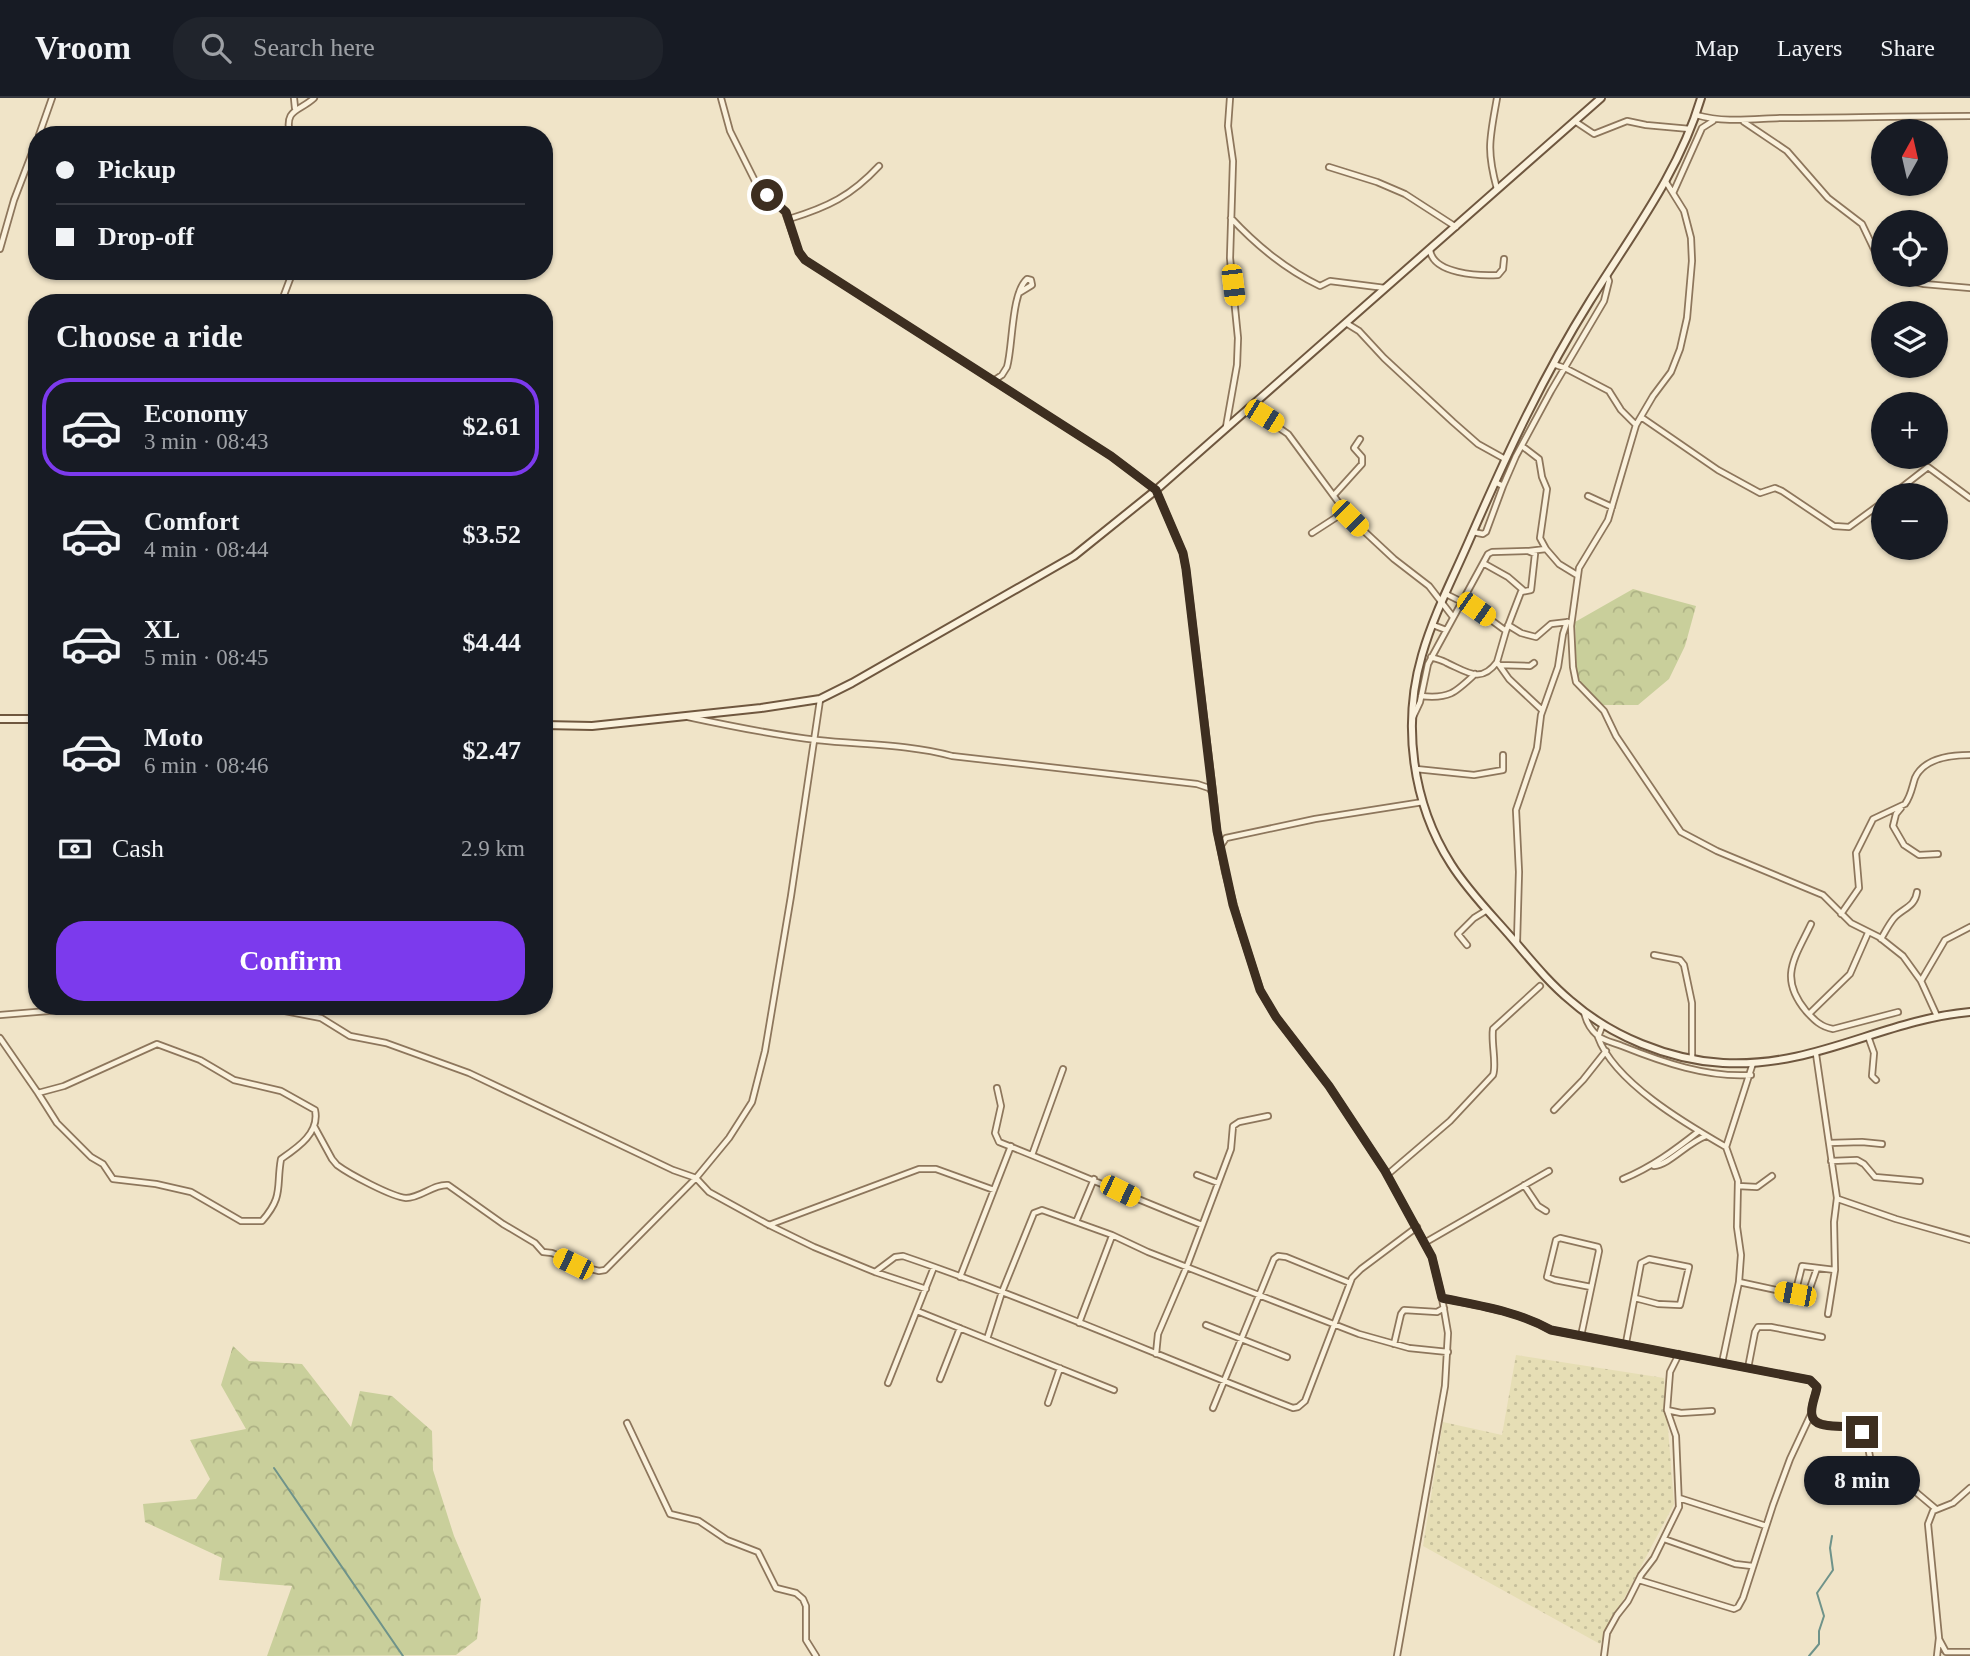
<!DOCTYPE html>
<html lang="en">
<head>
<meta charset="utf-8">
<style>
	body { margin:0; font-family:"Times New Roman",serif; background:#20242c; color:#f1f3f6; height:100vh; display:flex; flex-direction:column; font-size:26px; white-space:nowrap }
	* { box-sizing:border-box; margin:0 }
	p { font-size:23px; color:#9ea1a6 }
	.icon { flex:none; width:38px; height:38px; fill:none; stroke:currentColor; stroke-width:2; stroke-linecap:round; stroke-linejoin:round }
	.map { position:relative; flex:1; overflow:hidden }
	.panel { position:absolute; left:28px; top:196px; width:525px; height:721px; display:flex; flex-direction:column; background:#171b24; border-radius:28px; box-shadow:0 2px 5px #0004 }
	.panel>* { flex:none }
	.hud { position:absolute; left:28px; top:28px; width:525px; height:154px; border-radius:28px; box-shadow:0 2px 5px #0004; display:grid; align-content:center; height:154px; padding:0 28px; background:#171b24 }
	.needle { width:46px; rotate:8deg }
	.tools { position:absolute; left:1871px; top:21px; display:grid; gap:14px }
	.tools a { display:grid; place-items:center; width:77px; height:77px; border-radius:50%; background:#171b24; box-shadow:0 2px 5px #0004; font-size:35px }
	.end { position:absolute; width:32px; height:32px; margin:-16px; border:9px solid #3d2e20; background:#fff; box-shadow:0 0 0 4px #fff }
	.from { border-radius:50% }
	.bubble { position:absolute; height:49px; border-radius:24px; background:#171b24; box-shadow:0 2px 5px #0004; font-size:23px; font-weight:700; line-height:49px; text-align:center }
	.car { position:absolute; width:21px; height:42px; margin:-21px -10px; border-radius:9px; box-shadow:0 0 5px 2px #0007; background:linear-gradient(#f5c518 24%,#345 0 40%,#f5c518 0 76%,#345 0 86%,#f5c518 0) }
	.hud b { display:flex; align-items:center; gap:24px; height:66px; font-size:26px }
	.hud b+b { border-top:2px solid #363941 }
	.hud i { width:18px; height:18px; background:#f1f3f6 }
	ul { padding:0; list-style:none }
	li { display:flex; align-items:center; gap:21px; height:98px; margin:0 14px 10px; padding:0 14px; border:4px solid transparent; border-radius:28px }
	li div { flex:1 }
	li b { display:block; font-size:26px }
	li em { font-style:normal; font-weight:700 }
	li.selected { border-color:#7c3aed }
	li>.icon { width:63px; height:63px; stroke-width:1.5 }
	h2 { padding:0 28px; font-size:32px; line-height:84px }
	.pay { display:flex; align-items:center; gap:18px; height:77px; padding:0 28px; font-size:26px }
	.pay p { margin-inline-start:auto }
	.cta { display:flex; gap:14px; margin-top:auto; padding:14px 28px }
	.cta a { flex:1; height:80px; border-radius:28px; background:#7c3aed; color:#fff; font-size:28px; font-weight:700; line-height:80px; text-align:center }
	header { display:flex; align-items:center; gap:42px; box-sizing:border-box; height:98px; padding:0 35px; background:#171b24; border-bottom:2px solid #363941 }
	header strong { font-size:33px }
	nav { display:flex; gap:38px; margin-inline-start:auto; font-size:24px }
	.search { width:490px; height:63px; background:#20242c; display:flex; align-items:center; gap:18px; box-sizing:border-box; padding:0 24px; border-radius:28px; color:#9ea1a6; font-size:26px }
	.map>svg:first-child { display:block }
	.farmland { fill:url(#farmland-dots) }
	.forest { fill:url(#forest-crowns) }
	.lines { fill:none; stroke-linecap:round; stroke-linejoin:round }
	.stream { stroke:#6f938a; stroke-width:2 }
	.street-casing { stroke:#8d765c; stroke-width:8 }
	.secondary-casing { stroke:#6f573f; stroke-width:10 }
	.street { stroke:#faf1dc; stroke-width:4.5 }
	.secondary { stroke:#faf1dc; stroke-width:6 }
	.route { stroke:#3d2e20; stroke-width:9 }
</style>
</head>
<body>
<header>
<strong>Vroom</strong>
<div class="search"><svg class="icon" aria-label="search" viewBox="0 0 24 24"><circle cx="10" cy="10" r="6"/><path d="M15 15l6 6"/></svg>Search here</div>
<nav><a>Map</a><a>Layers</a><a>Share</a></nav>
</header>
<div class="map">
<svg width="1970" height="1558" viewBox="0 0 1970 1558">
	<defs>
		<pattern id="farmland-dots" width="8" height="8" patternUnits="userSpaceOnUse" patternTransform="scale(1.75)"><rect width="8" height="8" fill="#e6deb5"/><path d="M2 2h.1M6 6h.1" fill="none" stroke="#c6bf9b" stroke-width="1.8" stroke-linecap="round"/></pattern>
		<pattern id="forest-crowns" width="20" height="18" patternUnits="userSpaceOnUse" patternTransform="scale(1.75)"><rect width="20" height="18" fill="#c9cf9b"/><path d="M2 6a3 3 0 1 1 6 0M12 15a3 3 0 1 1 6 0" fill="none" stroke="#aeb285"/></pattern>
	</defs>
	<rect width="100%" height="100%" fill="#f0e4c8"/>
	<path class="farmland" d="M1516,1257L1664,1280L1674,1406L1600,1546L1423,1448L1443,1324L1502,1337Z"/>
	<path class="forest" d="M1633,491L1696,508L1685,548L1669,581L1638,607H1603L1577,580L1575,524Z
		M233,1248L249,1263L302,1266L351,1329L360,1293L392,1298L432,1333L433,1372L454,1438L481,1501L477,1541L456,1557L267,1558L292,1488L219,1482L222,1460L145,1424L143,1406L196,1401L210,1381L190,1342L246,1331L221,1287Z"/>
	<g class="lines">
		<path class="stream" d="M274,1370L403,1558
			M1809,1558L1819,1546V1533L1824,1518L1817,1495L1833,1472L1830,1450L1832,1438"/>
		<g class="street-casing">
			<path id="street" d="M294,0L295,10
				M721,0L730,33L755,83L785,114L799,154L805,162L1111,358L1156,392L1183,455L1186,471L1213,694
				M1696,17C1725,25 1752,21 1781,20C1844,20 1907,18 1970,18
				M1576,24L1594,36L1627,23L1646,27L1690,31
				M1744,24L1787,53L1828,100L1862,126L1883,170
				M39,37L52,0
				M290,37C284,10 299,14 314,0
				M1329,69L1377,84L1405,96L1456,129
				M1666,84L1684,113L1691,140L1692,163L1687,220L1680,251L1671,274L1653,298L1636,327L1608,422L1579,470L1571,528L1573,569L1576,584L1604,613L1616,638L1681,734L1717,753L1823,797L1851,825L1879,839L1903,858L1921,883L1937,918
				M1497,91C1486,51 1490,40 1497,0
				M1673,95L1702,30L1713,23
				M1231,120C1257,148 1285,171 1320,188L1330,183L1385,190
				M789,121C828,109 851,98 879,68
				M0,151L14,102L37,42
				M1430,152C1433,176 1479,178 1498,177L1503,171L1504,161
				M1888,177L1924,186L1970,190
				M281,205L293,173
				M1346,225L1359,233L1384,260L1453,324L1478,346L1505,361
				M1553,266L1565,270L1609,293L1621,312L1636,327
				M993,283L1002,277L1007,269C1013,248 1011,195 1027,181L1031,182L1032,187L1019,195
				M1250,310L1288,336L1350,420L1394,461L1429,488L1453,519
				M1641,319L1718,372L1760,395L1775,390L1782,393L1834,428L1849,429L1883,404
				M1226,329L1237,267L1238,240L1230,160L1233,63L1228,28L1230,0
				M1522,348L1539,361L1542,379L1547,391L1540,440L1546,451L1559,466L1577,477
				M1503,388L1516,358L1551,293L1604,203L1609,183L1607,178
				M1334,397L1362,366V359L1354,350L1360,341
				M1892,397L1928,369L1970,400
				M1588,398L1612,409
				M1473,434L1483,436L1486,434L1503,388L1495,384
				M1312,435L1346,413
				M1529,453L1546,451
				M1483,465L1508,479L1523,492
				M1446,496L1476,511L1506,533
				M1433,527L1446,532
				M1508,527L1521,535L1536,539L1551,526L1568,524
				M1431,559C1436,561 1442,562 1447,565C1467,574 1481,586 1497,564
				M1499,567L1530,568L1534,565
				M1421,598C1449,601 1455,595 1475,576
				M688,619C730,628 773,637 817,642C862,647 908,646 952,658L1197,686L1209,690L1213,695L1217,733L1225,774L1240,830L1261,894L1276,919L1329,988L1385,1073L1432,1159L1442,1200L1448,1235L1445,1288L1397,1558
				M1413,619L1420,604L1428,566L1488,456L1492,454L1528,453L1535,456L1531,492L1521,494L1506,533L1497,564L1509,581L1542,612
				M1416,671L1474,677L1503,672V657
				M1901,710L1896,716L1893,728L1904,747L1919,757L1938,756
				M1220,749L1226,740L1315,721L1423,704
				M1841,816L1859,790L1856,755L1873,721L1905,706C1911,698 1912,689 1915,680C1924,660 1951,657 1970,657
				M1811,826C1795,860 1778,879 1806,913C1814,922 1821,929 1833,931L1898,914
				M1881,841C1885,834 1889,826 1894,820C1903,810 1915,809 1917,794
				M1517,844L1519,774L1516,712L1537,650L1541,617L1558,569L1563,536L1567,524
				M1467,847L1458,836L1474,820L1487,812
				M1654,857L1680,862L1684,867L1692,905V961
				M1921,883L1945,842L1970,829
				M259,908L321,920L350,938L386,945L469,975L673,1072L696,1080L709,1094L769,1127L814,1149L875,1174L926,1191
				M1584,914C1586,923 1590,931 1597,937C1603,943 1615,945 1622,948C1662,964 1708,980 1751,977
				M1809,916L1850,876L1868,835
				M0,917L108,908
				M1603,926L1598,939C1614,984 1686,1026 1726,1049
				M1868,938L1874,955L1872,978L1876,982
				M0,940L38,995
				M157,946L200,962L234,982L281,993L315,1012C320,1035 297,1050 281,1061C276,1089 284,1098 262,1123H241L191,1094L156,1086L113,1081L103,1066L91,1059L57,1025L38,995L64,988Z
				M1816,956L1837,1100L1834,1124L1835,1172L1828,1216
				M997,990L1001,1008L995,1035L999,1044C1067,1071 1134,1100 1202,1127
				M1554,1012L1583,982L1606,953
				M314,1028L332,1061L337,1067C349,1076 392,1099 406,1100C421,1100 433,1086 448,1087L503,1126L535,1145L543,1154L552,1155L587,1170L599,1173L605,1172L696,1080L729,1040L752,1004L765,953L791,798L820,602
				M1829,1045L1862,1044L1882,1046
				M1032,1057L1063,971
				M1831,1063L1857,1062L1864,1066L1875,1079L1920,1083
				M1654,1068C1669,1067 1687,1045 1706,1038
				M1197,1077L1218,1085
				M1387,1077L1450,1023L1493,977C1497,967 1491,945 1493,931L1540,888
				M1623,1081C1652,1069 1675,1052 1699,1033
				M1524,1087L1538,1108L1546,1113
				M1738,1088L1757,1089L1772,1078
				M1838,1101L1896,1121L1970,1142
				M1076,1124L1094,1081
				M769,1127L919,1071H936L994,1092
				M1426,1144L1549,1073
				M875,1174L895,1159L903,1158C1035,1203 1163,1260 1293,1310L1298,1309L1305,1303L1352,1180L1361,1171L1417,1129
				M960,1179L1011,1048
				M1739,1184L1795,1196L1810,1190L1817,1170
				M1795,1196L1802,1168L1835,1172
				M1442,1200C1480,1208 1517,1213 1551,1232L1810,1282L1817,1289C1816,1297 1809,1311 1812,1318C1816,1331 1848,1327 1860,1332L1867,1343L1872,1370L1879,1374H1898L1917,1395L1936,1411
				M917,1213L1114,1292
				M1079,1225L1112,1138
				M1206,1227L1287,1259
				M1581,1238L1599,1153L1598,1149L1560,1140L1556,1142L1547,1179L1555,1182L1591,1189
				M987,1241L1002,1194L1034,1115L1042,1112L1112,1137L1148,1154L1359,1236L1409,1250L1448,1254
				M1626,1245L1641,1165L1649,1161L1689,1169L1680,1207L1658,1206L1635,1200
				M1394,1246L1401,1216L1404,1212L1437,1214L1444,1210
				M1156,1256L1158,1236L1187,1168L1231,1051L1233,1028L1239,1024L1268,1018
				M1722,1265L1739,1184L1741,1157L1737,1129L1738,1083L1726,1049L1753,965
				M1748,1270L1755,1234L1758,1229H1771L1822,1239
				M940,1281L960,1230
				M888,1285L934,1169
				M1048,1305L1060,1270
				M1213,1310L1274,1161L1278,1158L1286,1159L1350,1185
				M1667,1312L1681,1315L1712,1313
				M627,1325L670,1416L699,1423L727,1442L758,1454L776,1490L796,1495L803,1501L806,1508V1542L816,1558
				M1679,1400L1766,1428
				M1664,1441L1735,1466L1752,1468
				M1639,1482L1734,1511L1738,1509L1743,1500L1773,1407L1790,1361L1811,1316
				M1939,1541L1946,1554H1970
				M1604,1558L1607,1535L1617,1517L1628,1503L1641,1477L1654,1460L1679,1409L1676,1338L1667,1312L1670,1274L1679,1256
				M1937,1558L1939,1540L1928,1426L1933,1413L1953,1405L1970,1390"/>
		</g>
		<g class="secondary-casing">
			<path id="secondary" d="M1701,0C1679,75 1631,137 1590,203C1543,278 1507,356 1472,436C1455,476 1434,515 1422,557C1402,626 1412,705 1451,766C1468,793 1491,816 1511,839C1530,861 1548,884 1571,903C1611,938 1669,962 1723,965C1815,970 1882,922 1970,914
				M0,621H37
				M544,627L592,628L761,610L820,601L852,585L1074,458L1156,392L1601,0"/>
		</g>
		<use href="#street" class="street"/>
		<use href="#secondary" class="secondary"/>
	</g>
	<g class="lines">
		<path class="route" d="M767,97L786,114L799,154L805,162L1111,358L1156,392L1183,455L1186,471L1217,733L1233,807L1260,892L1276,919L1329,988L1385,1073L1432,1159L1442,1200C1480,1208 1517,1213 1551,1232L1810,1282L1817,1289C1816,1297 1810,1309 1812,1317C1815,1335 1850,1323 1862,1334"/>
	</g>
</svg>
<div class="tools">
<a><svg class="needle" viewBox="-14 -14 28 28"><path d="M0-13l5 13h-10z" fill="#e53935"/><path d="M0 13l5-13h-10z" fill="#9ea1a6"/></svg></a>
<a><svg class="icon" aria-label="locate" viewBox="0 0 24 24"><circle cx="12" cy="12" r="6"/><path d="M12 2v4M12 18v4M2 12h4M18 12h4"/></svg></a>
<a><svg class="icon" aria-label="layers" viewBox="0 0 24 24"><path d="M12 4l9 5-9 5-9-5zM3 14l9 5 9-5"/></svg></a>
<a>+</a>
<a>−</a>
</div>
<i class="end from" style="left:767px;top:97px"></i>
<i class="end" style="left:1862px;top:1334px"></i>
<div class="bubble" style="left:1804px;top:1358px;width:116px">8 min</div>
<i class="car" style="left:1233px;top:187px;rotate:173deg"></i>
<i class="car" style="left:1264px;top:318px;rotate:122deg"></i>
<i class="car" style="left:1350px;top:420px;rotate:135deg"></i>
<i class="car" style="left:1476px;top:511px;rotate:125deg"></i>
<i class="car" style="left:1120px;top:1093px;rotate:116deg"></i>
<i class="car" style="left:573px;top:1166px;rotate:296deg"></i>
<i class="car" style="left:1795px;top:1196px;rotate:281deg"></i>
<div class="hud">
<b><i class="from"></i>Pickup</b>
<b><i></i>Drop-off</b>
</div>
<section class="panel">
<h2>Choose a ride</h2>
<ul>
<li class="selected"><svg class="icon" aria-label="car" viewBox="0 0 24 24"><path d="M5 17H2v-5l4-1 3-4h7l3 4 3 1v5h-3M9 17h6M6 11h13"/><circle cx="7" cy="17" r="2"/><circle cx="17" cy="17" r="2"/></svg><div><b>Economy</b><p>3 min · 08:43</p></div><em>$2.61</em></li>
<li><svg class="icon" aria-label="car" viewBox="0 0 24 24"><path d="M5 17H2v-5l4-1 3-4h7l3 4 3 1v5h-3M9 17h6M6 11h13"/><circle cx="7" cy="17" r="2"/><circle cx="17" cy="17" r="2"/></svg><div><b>Comfort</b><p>4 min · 08:44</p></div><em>$3.52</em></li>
<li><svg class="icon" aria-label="car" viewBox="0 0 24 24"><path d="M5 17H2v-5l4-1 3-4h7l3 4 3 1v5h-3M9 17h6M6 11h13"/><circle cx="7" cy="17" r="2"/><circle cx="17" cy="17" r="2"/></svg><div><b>XL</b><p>5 min · 08:45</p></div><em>$4.44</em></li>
<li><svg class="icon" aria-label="car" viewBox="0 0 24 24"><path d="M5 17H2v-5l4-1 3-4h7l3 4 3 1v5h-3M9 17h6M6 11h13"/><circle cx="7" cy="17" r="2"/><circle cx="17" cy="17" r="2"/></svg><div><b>Moto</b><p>6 min · 08:46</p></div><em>$2.47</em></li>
</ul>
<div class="pay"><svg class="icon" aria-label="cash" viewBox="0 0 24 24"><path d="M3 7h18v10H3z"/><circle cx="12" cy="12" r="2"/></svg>Cash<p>2.9 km</p></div>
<div class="cta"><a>Confirm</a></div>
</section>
</div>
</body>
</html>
